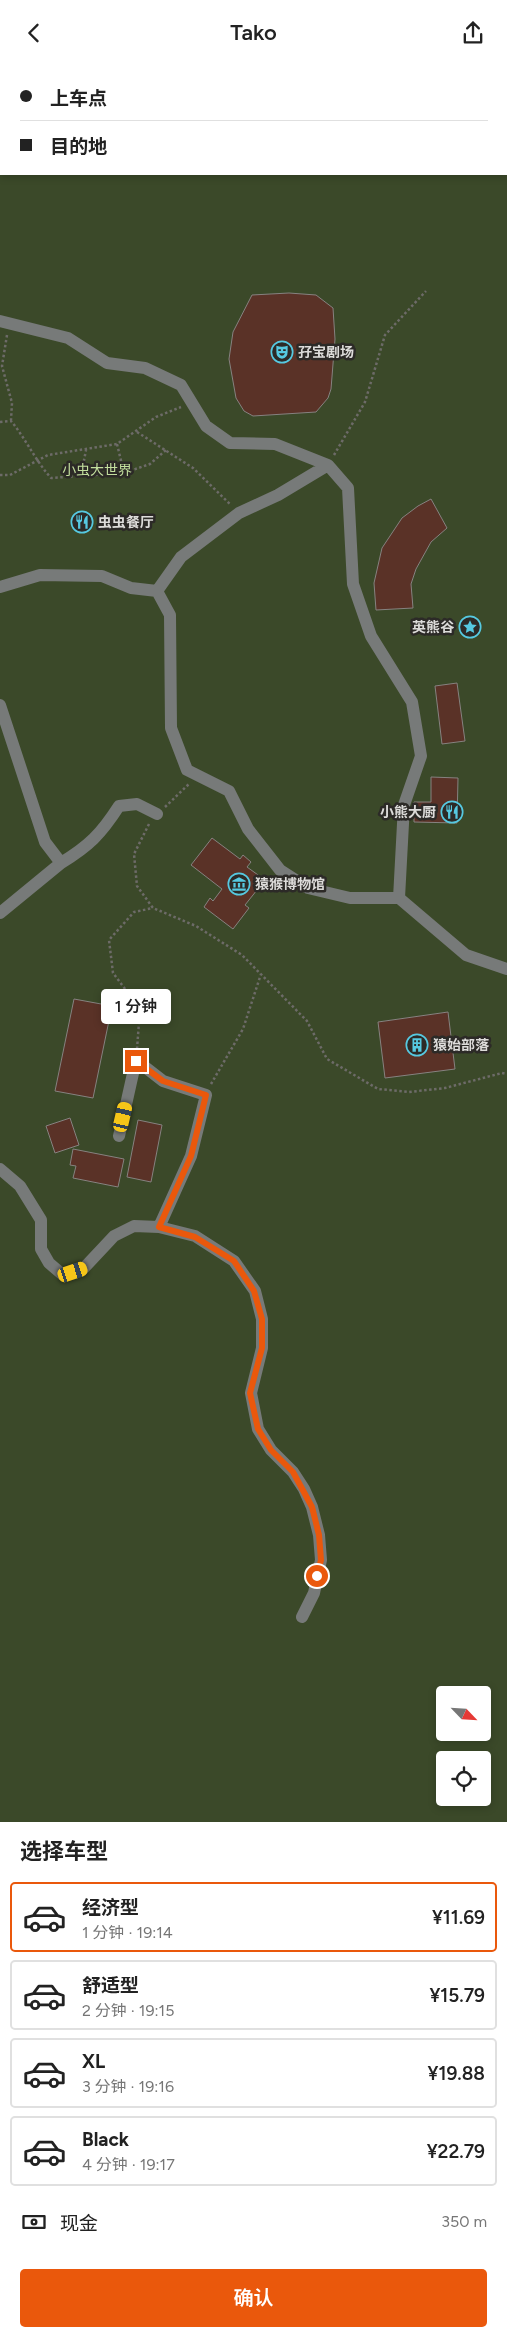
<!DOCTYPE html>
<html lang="zh">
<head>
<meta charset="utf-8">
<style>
	body { margin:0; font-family:Figtree,"Noto Sans SC",sans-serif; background:#f6f6f6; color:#222; height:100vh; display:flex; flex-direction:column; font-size:19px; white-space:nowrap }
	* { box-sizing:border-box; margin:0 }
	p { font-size:16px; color:#767676 }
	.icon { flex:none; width:28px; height:28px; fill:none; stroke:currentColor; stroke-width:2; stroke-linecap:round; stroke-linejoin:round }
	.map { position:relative; height:1757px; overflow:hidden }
	.side { display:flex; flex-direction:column; background:#fff; flex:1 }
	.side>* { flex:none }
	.guide { position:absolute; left:0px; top:0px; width:508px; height:110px; box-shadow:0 2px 8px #0003; display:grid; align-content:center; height:110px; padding:0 20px; background:#fff }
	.needle { width:32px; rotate:115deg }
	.fabs { position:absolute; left:436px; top:1621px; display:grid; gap:10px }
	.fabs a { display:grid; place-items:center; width:55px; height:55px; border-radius:5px; background:#fff; box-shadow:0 2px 8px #0003; font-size:25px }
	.end { position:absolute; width:22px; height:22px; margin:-11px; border:6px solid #ea580c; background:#fff; box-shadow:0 0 0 2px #fff }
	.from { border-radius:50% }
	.bubble { position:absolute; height:35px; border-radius:5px; background:#fff; box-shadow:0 2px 8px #0003; font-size:16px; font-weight:600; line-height:35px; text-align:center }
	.car { position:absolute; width:15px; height:30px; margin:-15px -8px; border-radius:6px; box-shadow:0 0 4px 1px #0007; background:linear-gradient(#f5c518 24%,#345 0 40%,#f5c518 0 76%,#345 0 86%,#f5c518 0) }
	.guide b { display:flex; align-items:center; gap:18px; height:48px; font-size:19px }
	.guide b+b { border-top:1px solid #e0e0e0 }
	.guide i { width:12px; height:12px; background:#222 }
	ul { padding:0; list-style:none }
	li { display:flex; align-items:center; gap:15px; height:70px; margin:0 10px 8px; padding:0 10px; border:2px solid #e0e0e0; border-radius:5px }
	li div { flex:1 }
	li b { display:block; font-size:19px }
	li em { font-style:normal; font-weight:600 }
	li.active { border-color:#ea580c }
	li>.icon { width:45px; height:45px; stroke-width:1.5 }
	h2 { padding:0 20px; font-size:22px; line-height:60px }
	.pay { display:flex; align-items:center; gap:12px; height:55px; padding:0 20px; font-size:19px }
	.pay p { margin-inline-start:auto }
	.button { display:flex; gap:10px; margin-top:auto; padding:10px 20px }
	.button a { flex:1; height:58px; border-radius:5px; background:#ea580c; color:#fff; font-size:20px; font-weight:600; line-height:58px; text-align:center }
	header { display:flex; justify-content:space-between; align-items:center; height:65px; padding:0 20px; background:#fff; font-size:22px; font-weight:600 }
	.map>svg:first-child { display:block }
	.green { fill:#3b4929; fill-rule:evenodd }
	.building { fill:#5a3227; stroke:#868280 }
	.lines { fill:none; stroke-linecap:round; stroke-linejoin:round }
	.path { stroke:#6d6b68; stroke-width:2.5; stroke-dasharray:2.5 2.5; stroke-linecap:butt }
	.minor { stroke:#777a79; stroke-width:12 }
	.route { stroke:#ea580c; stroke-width:6 }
	.labels { text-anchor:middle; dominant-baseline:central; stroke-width:5; stroke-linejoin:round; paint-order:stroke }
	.poi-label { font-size:14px; font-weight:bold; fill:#dddcda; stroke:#2c2a27; text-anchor:start }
	.park-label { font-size:14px; fill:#c3df9e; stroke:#2c2a27 }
</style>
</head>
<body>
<header><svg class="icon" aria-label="back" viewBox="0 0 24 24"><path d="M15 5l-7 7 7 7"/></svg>Tako<svg class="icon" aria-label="share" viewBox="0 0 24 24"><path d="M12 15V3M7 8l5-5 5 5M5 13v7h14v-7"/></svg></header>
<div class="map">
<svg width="507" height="1757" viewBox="0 0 507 1757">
	<rect width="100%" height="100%" fill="#2c2a27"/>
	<path class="green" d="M0,0H507V1757H0ZM1,1H506V109H1ZM445,1630H482V1668H445ZM445,1695H482V1732H445Z"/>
	<path class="building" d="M289,228L316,230L333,243L335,274L331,324L328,333L316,347L253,351L244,346L236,333L229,294L233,267L252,230Z
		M431,434L447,463L431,477L416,504L411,519L413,543L376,545L374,518L382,483L402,453L418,441Z
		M457,618L465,676L442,679L435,621Z
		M431,712L458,713L457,758L414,757V737H431Z
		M212,773L240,794L243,790L251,797L247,802L265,815L245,840L249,843L233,864L204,842L210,833L213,836L222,824L191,800Z
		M74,934L112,941L93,1033L55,1026Z
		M448,947L455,1004L385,1013L378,957Z
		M70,1053L79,1080L55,1088L46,1061Z
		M138,1055L162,1060L151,1117L127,1112Z
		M73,1084L124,1094L118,1122L73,1113L76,1101L70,1100Z"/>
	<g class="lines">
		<path class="path" d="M7,270L2,301L12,338L11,355
			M0,357L11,356C26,374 35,395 51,413L124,408L150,399L166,385
			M137,367L193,403L231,440
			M117,379L124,408
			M334,390L365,337L385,270L426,226
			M0,410H10L48,390L117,379L156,352L181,342
			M81,411L86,385
			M165,742L190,718
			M149,759L134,789L137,821L153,843L196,861L242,890L307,956L327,994L378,1024L409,1027L445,1023L502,1008L507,1009
			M137,984L140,944L113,908L109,875L134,847L153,843
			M211,1019L243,964L261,909"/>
		<path class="minor" d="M0,256L68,273L107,298L145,303L181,320L206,361L230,378L275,379L328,400L348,423L353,519L371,571L412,637L421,691L404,740L399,833L466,890L507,904
			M0,522L40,510L102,511L131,523L157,526L170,550L171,663L187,705L229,726L248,764L280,805L308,823L350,833H399
			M157,526L181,492L239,448L278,430L328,400
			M0,640L45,777L61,798L0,848
			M61,798C89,781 101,769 119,741L137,739L157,749
			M119,1071L136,995L163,1016L206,1030L191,1091L159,1162
			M0,1104L20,1121L41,1155V1184L49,1198L63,1210L83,1204L114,1171L134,1161L159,1162L195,1171L234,1196L255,1226L262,1254V1283L251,1328L258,1364L271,1385L293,1407L304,1424L312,1442L319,1470L321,1495L314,1528L302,1552"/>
	</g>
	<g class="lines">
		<path class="route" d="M136,996L163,1016L206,1030L191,1091L159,1162L195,1172L234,1196L254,1226L262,1254V1283L250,1328L258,1364L271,1385L293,1407L312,1442L319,1470L321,1495L317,1511"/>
	</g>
	<defs>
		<g id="theatre-ring" transform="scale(1.125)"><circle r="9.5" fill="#2c2a27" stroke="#56c9e1" stroke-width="1.5"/><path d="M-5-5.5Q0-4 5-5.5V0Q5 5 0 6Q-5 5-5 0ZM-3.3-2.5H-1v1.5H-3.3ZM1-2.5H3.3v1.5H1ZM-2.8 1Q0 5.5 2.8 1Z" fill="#56c9e1"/></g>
		<g id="restaurant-ring" transform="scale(1.125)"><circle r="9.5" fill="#2c2a27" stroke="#56c9e1" stroke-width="1.5"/><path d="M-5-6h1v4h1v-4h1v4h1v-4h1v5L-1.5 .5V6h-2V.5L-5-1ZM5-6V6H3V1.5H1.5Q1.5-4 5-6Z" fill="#56c9e1"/></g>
		<g id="sight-ring" transform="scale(1.125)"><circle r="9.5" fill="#2c2a27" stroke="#56c9e1" stroke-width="1.5"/><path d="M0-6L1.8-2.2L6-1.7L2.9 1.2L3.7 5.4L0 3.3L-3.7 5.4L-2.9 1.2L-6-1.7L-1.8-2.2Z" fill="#56c9e1"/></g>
		<g id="museum-ring" transform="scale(1.125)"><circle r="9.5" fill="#2c2a27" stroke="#56c9e1" stroke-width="1.5"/><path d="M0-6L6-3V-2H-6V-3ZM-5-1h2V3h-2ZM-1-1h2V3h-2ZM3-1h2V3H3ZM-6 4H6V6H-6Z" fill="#56c9e1"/></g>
		<g id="building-ring" transform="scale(1.125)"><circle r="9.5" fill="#2c2a27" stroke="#56c9e1" stroke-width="1.5"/><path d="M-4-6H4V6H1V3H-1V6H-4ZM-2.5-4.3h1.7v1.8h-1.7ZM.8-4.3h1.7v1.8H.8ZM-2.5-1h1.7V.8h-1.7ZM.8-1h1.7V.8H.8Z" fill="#56c9e1"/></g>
	</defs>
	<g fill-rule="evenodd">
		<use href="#theatre-ring" x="282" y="287"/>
		<use href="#restaurant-ring" x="82" y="457"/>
		<use href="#sight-ring" x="470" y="562"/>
		<use href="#restaurant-ring" x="452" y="747"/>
		<use href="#museum-ring" x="239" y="819"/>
		<use href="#building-ring" x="417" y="980"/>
	</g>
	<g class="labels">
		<g class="poi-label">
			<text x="298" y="287">孖宝剧场</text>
			<text x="98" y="457">虫虫餐厅</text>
			<text x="454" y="562" text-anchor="end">英熊谷</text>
			<text x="436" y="747" text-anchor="end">小熊大厨</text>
			<text x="255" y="819">猿猴博物馆</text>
			<text x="433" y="980">猿始部落</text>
		</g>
		<g class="park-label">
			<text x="97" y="405">小虫大世界</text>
		</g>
	</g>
</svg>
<div class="fabs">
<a><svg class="needle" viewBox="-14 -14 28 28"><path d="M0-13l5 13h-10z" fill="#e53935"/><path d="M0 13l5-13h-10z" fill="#767676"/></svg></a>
<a><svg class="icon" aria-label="locate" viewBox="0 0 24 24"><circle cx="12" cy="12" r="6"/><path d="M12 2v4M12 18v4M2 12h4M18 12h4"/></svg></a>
</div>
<i class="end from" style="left:317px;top:1511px"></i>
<i class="end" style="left:136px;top:996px"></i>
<div class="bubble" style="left:101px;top:924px;width:70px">1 分钟</div>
<i class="car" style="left:123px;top:1052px;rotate:13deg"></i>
<i class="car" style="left:73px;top:1207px;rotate:72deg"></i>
<div class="guide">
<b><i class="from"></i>上车点</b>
<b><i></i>目的地</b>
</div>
</div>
<section class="side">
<h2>选择车型</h2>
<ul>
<li class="active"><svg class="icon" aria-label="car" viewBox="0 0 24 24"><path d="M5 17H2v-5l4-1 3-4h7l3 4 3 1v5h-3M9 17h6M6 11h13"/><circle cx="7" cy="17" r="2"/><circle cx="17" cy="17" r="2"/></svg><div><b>经济型</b><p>1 分钟 · 19:14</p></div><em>¥11.69</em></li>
<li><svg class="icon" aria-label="car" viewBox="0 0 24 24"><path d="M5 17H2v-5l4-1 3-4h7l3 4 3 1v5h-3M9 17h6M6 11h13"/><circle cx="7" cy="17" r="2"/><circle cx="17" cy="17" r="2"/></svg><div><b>舒适型</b><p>2 分钟 · 19:15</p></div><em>¥15.79</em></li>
<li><svg class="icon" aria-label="car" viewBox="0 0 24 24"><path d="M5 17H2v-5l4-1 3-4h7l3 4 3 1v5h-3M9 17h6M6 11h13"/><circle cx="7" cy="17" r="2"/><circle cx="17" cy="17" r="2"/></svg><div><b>XL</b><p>3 分钟 · 19:16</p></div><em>¥19.88</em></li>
<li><svg class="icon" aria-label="car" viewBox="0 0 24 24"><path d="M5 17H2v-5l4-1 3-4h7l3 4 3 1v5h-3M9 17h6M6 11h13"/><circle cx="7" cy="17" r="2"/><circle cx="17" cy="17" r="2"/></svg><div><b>Black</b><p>4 分钟 · 19:17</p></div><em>¥22.79</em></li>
</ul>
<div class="pay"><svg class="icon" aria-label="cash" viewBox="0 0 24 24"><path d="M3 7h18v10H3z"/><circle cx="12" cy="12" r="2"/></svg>现金<p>350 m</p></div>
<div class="button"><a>确认</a></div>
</section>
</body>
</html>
